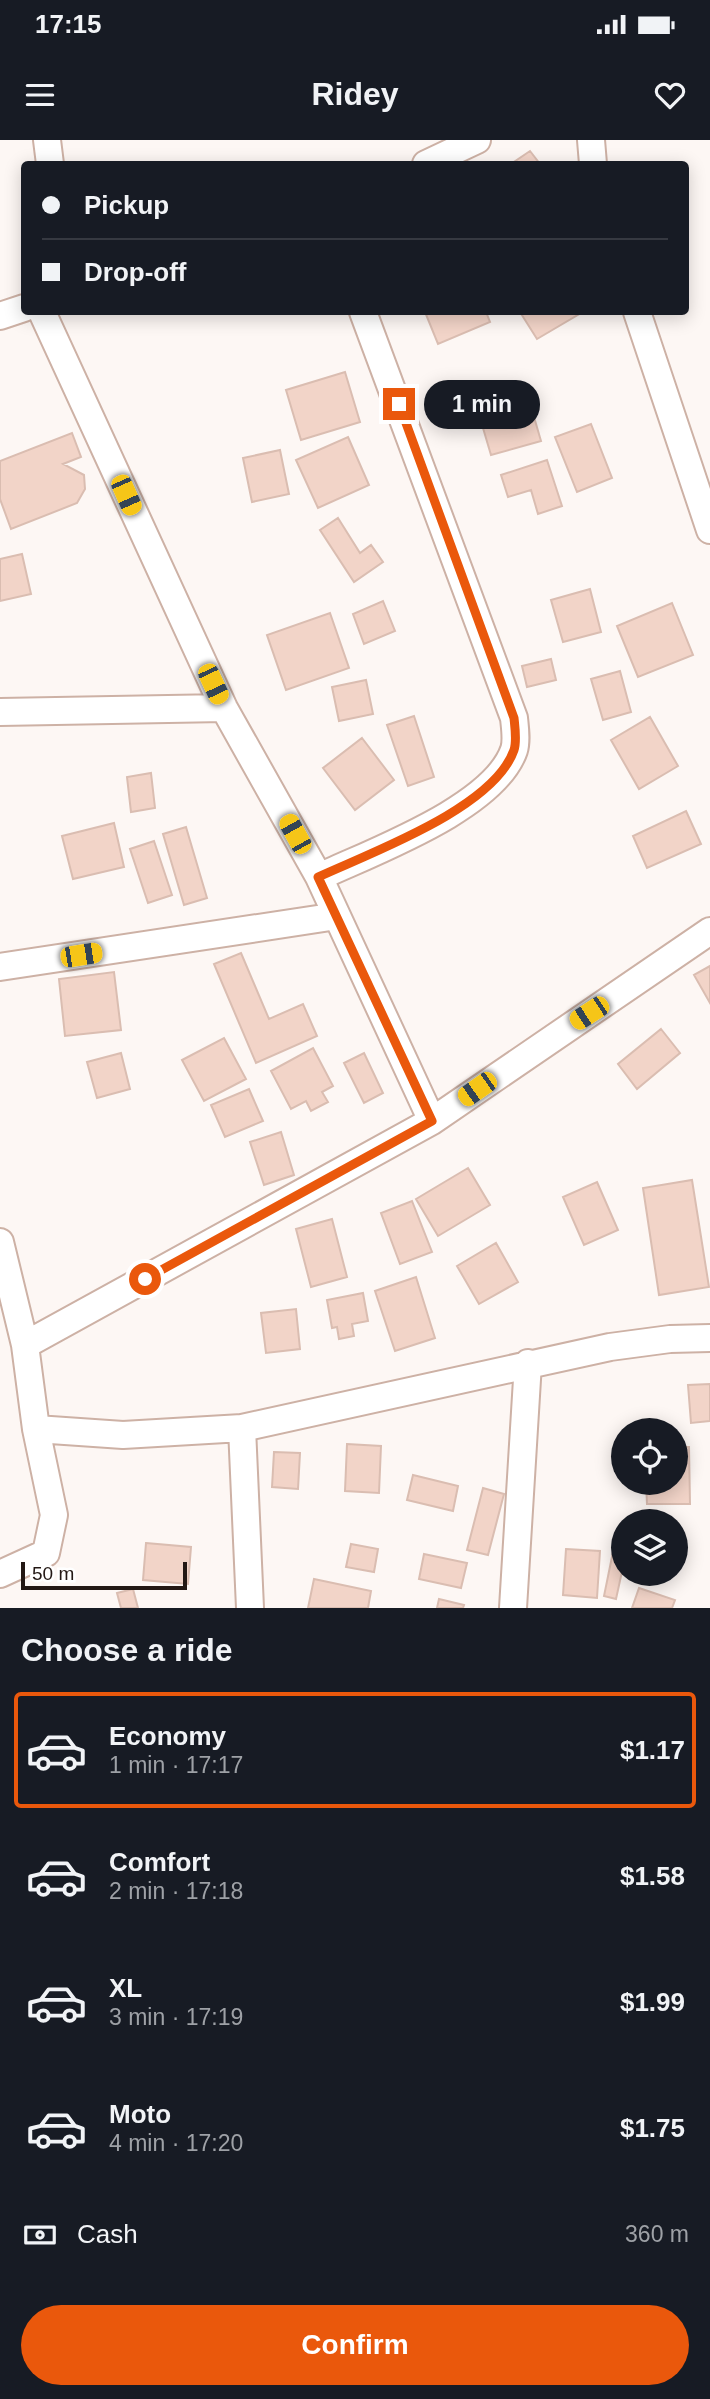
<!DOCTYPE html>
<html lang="en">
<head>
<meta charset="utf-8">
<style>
	body { margin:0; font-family:Helvetica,sans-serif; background:#242831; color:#f1f3f6; height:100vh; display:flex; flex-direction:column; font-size:26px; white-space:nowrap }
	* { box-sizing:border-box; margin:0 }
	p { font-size:23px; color:#9ea1a6 }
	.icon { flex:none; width:38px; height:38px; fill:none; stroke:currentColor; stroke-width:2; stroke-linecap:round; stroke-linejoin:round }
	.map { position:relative; height:1468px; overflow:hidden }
	.sheet { display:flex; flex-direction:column; background:#171b24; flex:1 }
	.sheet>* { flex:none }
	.banner { position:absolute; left:21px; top:21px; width:668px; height:154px; border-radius:7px; box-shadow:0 4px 18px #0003; display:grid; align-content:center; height:154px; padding:0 21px; background:#171b24 }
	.controls { position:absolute; left:611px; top:1278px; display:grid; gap:14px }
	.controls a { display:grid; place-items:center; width:77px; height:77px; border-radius:50%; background:#171b24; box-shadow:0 4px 18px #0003; font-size:35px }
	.scale { position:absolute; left:21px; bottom:18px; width:166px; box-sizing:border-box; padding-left:7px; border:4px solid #231814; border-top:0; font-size:19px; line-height:24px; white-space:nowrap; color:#231814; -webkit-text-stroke:5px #fff; paint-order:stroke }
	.end { position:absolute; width:32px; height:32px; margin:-16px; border:9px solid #ea580c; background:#fff; box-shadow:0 0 0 4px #fff }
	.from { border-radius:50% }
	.bubble { position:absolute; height:49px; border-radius:24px; background:#171b24; box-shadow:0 4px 18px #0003; font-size:23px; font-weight:700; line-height:49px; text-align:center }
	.car { position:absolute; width:21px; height:42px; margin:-21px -10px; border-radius:9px; box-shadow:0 0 5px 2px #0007; background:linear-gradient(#f5c518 24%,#345 0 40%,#f5c518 0 76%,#345 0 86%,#f5c518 0) }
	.banner b { display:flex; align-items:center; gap:24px; height:66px; font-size:26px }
	.banner b+b { border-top:2px solid #363941 }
	.banner i { width:18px; height:18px; background:#f1f3f6 }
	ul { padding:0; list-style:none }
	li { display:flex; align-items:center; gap:21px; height:116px; margin:0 14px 10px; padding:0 7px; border:4px solid transparent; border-radius:7px }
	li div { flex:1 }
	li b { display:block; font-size:26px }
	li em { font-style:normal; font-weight:700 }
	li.active { border-color:#ea580c }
	li>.icon { width:63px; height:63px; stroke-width:1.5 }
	h2 { padding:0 21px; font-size:32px; line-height:84px }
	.pay { display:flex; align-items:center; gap:18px; height:77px; padding:0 21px; font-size:26px }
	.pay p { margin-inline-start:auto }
	.button { display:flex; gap:14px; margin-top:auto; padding:14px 21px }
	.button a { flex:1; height:80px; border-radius:42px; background:#ea580c; color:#fff; font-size:28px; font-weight:700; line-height:80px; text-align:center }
	.status { display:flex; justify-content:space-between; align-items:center; height:49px; padding:0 35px; background:#171b24; direction:ltr }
	.status svg { height:19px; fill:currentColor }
	header { display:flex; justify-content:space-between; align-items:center; height:91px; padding:0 21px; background:#171b24; font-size:32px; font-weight:700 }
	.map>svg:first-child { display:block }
	.building { fill:#f2d4c8; stroke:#dabdb1; stroke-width:2 }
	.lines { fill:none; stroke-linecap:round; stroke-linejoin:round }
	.street-casing { stroke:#cdb1a5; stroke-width:30 }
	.street { stroke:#fff; stroke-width:26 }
	.route { stroke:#ea580c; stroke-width:9 }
</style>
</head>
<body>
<div class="status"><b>17:15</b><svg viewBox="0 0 49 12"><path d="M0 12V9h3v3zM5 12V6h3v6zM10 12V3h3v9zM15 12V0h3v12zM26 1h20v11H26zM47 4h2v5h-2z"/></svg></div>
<header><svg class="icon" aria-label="menu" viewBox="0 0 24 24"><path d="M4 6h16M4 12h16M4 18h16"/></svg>Ridey<svg class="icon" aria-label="heart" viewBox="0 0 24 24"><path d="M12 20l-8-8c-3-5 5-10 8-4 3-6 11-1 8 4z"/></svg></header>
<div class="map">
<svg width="710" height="1468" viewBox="0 0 710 1468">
	<rect width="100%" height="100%" fill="#fdf7f4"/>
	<path class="building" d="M530,11L540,24H511Z
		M425,172H486L490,182L438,204Z
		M520,172H580L581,173L537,199Z
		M345,232L360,282L301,300L286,250Z
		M525,246L541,301L491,315L475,261Z
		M591,284L612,338L577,352L555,297Z
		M72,293L81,317L63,324L84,335L85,349L77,363L11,389L0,359V321Z
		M348,297L369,345L318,368L296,320Z
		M280,310L289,354L252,362L243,318Z
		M547,320L562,366L538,374L531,350L508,357L501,335Z
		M338,378L360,413L371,405L383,422L354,442L320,390Z
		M22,414L31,454L0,461V419Z
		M590,449L601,492L563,502L551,460Z
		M383,461L395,491L364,504L353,474Z
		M672,463L693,515L638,537L617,486Z
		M330,473L349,528L286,550L267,495Z
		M551,519L556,540L527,547L522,526Z
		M620,531L631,572L603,580L591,539Z
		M366,540L373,574L339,581L332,547Z
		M414,576L434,637L408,646L387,585Z
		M650,577L678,626L639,649L611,600Z
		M362,598L394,640L355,670L323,628Z
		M151,633L155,668L131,672L127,637Z
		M686,671L701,704L647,728L633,696Z
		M114,683L124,727L73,739L62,696Z
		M186,687L207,758L184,765L163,694Z
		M154,701L172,755L148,763L130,709Z
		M241,813L269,879L303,864L317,896L256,923L214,824Z
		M710,826V863L694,835Z
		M114,832L121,890L65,896L59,839Z
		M661,889L680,913L637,949L618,924Z
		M224,898L246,939L204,961L182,920Z
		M313,908L333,946L322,952L328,962L311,971L306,961L291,969L271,931Z
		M121,913L130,949L97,958L87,922Z
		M364,913L383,953L364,963L344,923Z
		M249,949L263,981L225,997L211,965Z
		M281,992L294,1035L264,1045L250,1002Z
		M468,1028L490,1065L438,1096L416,1059Z
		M692,1040L709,1147L659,1155L643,1048Z
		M597,1042L618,1090L584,1105L563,1057Z
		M412,1061L432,1112L400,1124L381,1073Z
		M332,1079L347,1137L311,1147L296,1089Z
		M496,1103L518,1142L479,1164L457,1126Z
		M416,1137L435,1198L395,1211L375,1151Z
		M363,1153L368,1181L352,1184L354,1196L339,1199L337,1187L332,1188L327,1160Z
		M296,1169L300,1209L266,1213L261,1173Z
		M710,1244V1281L691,1283L688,1245Z
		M347,1304L381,1306L379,1353L345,1351Z
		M676,1307H689L690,1364H647L646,1342H676Z
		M274,1312L300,1313L298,1349L272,1347Z
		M413,1335L458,1346L453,1371L407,1360Z
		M483,1348L504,1354L488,1415L467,1410Z
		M616,1397L623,1399V1427L616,1459L604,1456Z
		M146,1403L191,1407L188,1444L143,1440Z
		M351,1404L378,1409L374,1432L346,1427Z
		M566,1409L600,1411L597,1458L563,1455Z
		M424,1414L467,1423L461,1448L419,1439Z
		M314,1439L371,1451L368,1468H308Z
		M639,1448L675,1460L672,1468H632Z
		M133,1449L138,1468H121L117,1453Z
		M439,1459L464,1465L463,1468H437Z"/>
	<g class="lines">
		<g class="street-casing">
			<path id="street" d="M47,0L50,24
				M591,0L593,24
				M426,24L477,0
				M42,172L224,568L319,737L432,981
				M637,172L710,390
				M0,176L24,168
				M0,572L224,568
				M319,737C372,712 494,668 514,610C517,601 515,588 514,578L363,172
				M0,827L337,776
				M0,1102L25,1205L36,1289L54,1375L46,1413L0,1434
				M25,1205L432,981L710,791
				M242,1288L250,1468
				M36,1289L123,1295L242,1288L610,1207L670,1199L710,1198
				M513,1468L528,1223"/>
		</g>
		<use href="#street" class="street"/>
	</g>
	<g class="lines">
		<path class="route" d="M145,1139L432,981L318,737C372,712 494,668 514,610C517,601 515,588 514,578L399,264"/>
	</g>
</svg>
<div class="controls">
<a><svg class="icon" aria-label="locate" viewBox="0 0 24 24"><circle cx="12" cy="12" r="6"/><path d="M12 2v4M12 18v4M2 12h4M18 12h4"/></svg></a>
<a><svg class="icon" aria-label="layers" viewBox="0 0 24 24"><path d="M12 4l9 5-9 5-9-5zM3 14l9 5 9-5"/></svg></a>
</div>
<div class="scale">50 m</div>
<i class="end from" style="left:145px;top:1139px"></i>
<i class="end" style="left:399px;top:264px"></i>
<div class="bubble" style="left:424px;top:240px;width:116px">1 min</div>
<i class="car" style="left:126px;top:355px;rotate:156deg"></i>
<i class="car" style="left:213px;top:544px;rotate:155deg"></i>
<i class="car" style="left:295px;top:694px;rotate:331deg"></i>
<i class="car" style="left:81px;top:815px;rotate:81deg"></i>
<i class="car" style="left:589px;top:873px;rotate:237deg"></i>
<i class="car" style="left:477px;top:949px;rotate:235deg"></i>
<div class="banner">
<b><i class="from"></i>Pickup</b>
<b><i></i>Drop-off</b>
</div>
</div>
<section class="sheet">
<h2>Choose a ride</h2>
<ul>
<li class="active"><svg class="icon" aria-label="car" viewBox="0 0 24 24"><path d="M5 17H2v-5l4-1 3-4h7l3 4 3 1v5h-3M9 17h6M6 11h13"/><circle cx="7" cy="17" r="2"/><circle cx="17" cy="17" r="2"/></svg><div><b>Economy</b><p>1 min · 17:17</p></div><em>$1.17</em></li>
<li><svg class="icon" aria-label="car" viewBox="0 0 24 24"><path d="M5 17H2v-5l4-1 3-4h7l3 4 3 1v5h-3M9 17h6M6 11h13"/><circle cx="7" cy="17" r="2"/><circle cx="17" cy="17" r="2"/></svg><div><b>Comfort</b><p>2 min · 17:18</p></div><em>$1.58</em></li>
<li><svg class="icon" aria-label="car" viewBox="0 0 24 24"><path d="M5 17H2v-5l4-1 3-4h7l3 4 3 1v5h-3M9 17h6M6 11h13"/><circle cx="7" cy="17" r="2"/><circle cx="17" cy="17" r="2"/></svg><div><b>XL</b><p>3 min · 17:19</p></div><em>$1.99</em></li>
<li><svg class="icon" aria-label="car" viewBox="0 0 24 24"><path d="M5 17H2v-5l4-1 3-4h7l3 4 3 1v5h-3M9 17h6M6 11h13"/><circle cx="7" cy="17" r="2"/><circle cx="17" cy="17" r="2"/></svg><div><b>Moto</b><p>4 min · 17:20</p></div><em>$1.75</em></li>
</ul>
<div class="pay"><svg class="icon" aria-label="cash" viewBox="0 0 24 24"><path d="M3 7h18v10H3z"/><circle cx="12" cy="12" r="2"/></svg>Cash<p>360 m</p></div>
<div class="button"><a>Confirm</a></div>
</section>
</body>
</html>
